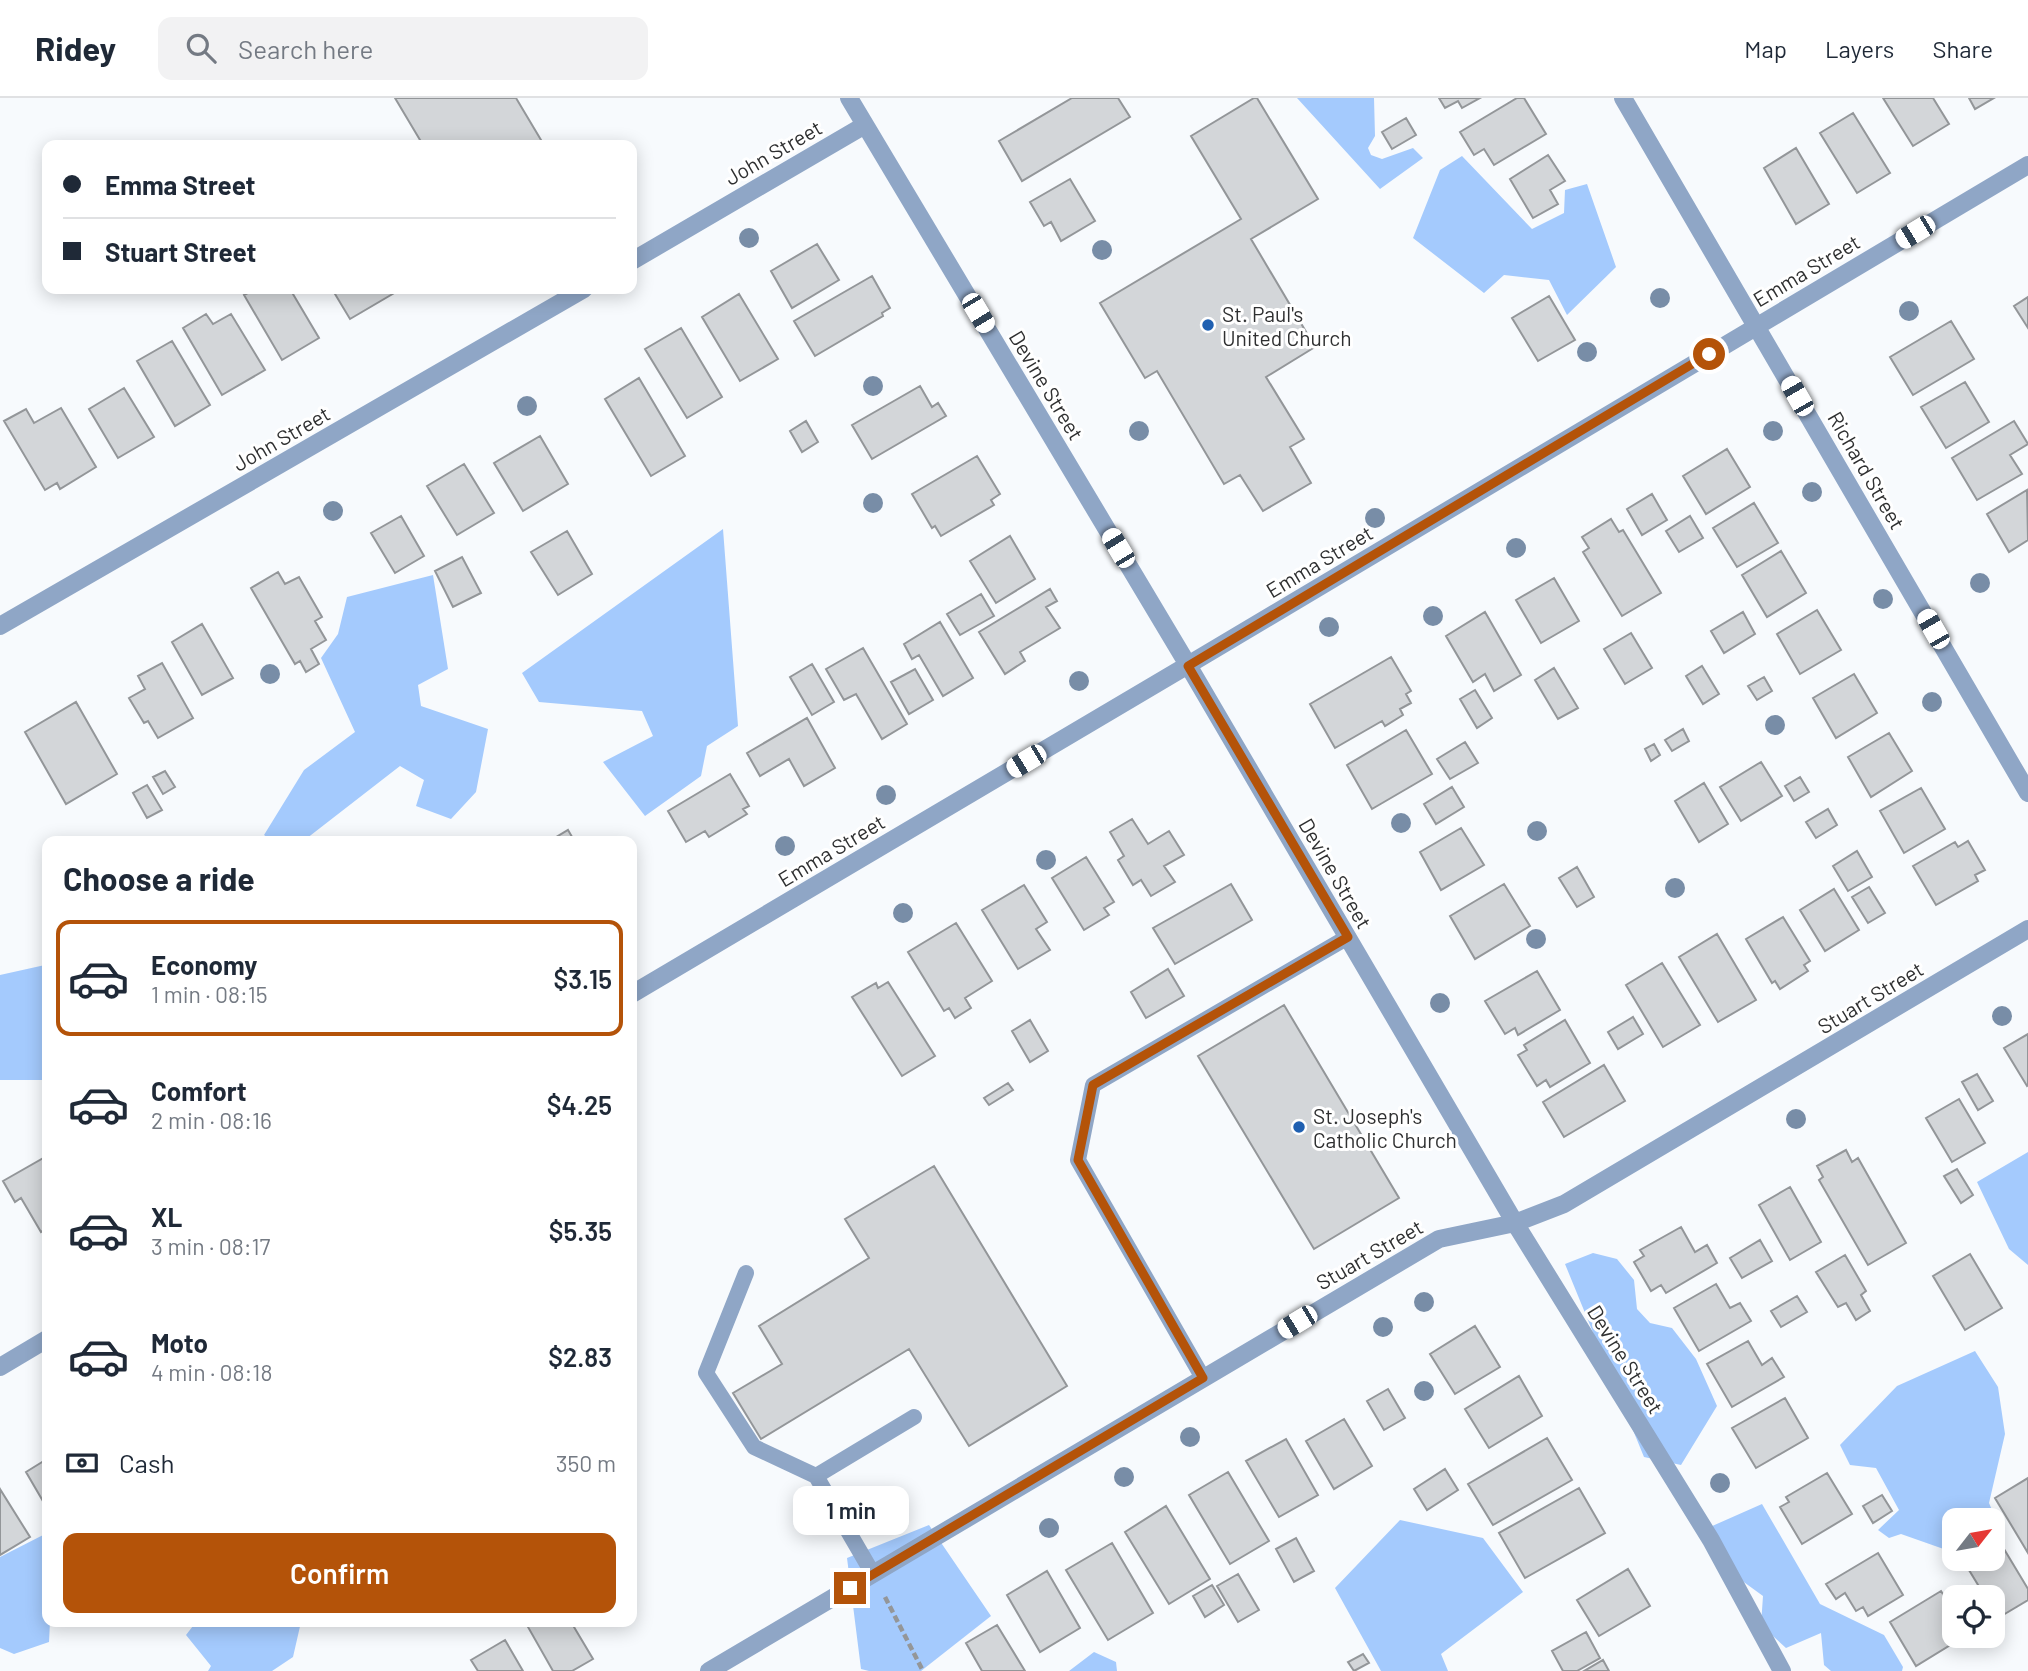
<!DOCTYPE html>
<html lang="en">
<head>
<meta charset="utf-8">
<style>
	body { margin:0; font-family:Barlow,sans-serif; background:#f2f2f3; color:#1f2937; height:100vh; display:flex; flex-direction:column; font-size:26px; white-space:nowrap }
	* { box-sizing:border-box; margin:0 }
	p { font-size:23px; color:#747a83 }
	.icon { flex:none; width:38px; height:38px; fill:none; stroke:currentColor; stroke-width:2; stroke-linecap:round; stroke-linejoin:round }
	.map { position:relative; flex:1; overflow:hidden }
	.side { position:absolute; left:42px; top:738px; width:595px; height:791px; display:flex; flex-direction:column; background:#fff; border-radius:14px; box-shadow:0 4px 18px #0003 }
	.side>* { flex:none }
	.hud { position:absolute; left:42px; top:42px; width:595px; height:154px; border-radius:14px; box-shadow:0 4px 18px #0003; display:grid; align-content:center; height:154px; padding:0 21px; background:#fff }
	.needle { width:46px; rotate:59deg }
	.tools { position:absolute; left:1942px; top:1410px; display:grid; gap:14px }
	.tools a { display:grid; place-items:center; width:63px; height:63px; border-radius:14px; background:#fff; box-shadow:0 4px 18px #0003; font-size:35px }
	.end { position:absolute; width:32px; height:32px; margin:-16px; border:9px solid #b45309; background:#fff; box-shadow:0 0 0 4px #fff }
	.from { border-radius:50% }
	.bubble { position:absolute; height:49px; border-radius:14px; background:#fff; box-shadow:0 4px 18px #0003; font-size:23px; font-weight:600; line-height:49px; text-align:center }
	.car { position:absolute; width:21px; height:42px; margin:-21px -10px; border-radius:9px; box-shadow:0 0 5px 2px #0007; background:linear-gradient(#fff 24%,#345 0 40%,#fff 0 76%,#345 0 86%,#fff 0) }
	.hud b { display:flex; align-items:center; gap:24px; height:66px; font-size:26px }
	.hud b+b { border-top:2px solid #e0e1e3 }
	.hud i { width:18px; height:18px; background:#1f2937 }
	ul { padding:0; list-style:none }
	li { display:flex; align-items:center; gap:21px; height:116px; margin:0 14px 10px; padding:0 7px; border:4px solid transparent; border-radius:14px }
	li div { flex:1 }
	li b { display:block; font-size:26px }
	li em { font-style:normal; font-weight:600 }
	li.selected { border-color:#b45309 }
	li>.icon { width:63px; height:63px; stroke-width:1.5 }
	h2 { padding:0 21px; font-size:32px; line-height:84px }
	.pay { display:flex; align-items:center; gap:18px; height:77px; padding:0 21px; font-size:26px }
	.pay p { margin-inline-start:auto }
	.primary-button { display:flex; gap:14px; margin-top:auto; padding:14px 21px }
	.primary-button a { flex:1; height:80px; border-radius:14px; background:#b45309; color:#fff; font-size:28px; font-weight:600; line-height:80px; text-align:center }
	header { display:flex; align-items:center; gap:42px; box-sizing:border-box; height:98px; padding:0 35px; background:#fff; border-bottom:2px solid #e0e1e3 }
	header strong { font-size:33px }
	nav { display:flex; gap:38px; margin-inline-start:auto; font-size:24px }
	.search { width:490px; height:63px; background:#f2f2f3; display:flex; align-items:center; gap:18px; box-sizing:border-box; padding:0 24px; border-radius:14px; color:#747a83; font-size:26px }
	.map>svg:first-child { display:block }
	.green { fill:#a4cafd }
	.building { fill:#d3d6d9; stroke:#939699; stroke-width:2 }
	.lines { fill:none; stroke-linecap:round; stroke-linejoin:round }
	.path { stroke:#949698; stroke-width:4.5; stroke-dasharray:7 3.5; stroke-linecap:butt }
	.lane { stroke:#8fa6c6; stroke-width:16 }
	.street { stroke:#8fa6c6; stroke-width:18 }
	.tree { fill:#788da7 }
	.route { stroke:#b45309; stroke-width:9 }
	.poi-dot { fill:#1f60b1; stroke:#fff; stroke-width:2.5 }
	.labels { text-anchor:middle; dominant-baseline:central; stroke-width:6; stroke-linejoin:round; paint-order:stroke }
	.street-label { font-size:21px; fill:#2f3031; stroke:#fff }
	.poi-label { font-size:21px; fill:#2f3031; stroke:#fff; text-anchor:start }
</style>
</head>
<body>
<header>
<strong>Ridey</strong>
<div class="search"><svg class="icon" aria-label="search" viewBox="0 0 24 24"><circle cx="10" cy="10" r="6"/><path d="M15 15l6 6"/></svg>Search here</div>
<nav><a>Map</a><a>Layers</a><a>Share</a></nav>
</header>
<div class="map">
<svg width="2028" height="1573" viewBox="0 0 2028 1573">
	<rect width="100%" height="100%" fill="#f7fafd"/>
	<path class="green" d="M1297,0H1374L1375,38L1368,50L1371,57L1382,61L1413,50L1423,60L1380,91Z
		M1462,58L1532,131L1564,115L1565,92L1587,86L1616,169L1567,217L1549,182L1504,177L1484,195L1413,140L1440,72Z
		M723,431L738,628L707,648L701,678L645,718L603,664L653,638L642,613L539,604L522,575Z
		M433,477L448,571L418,587L421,608L488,631L476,694L451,721L416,708L424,682L400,668L302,744H273L264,737L304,672L355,634L321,560L338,536L347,499Z
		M47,861V984L46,982H0V877L45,867Z
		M2028,1054V1167L2009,1151L1977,1084Z
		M1593,1155L1617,1161L1634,1182L1637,1211L1650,1225L1672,1230L1696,1261L1717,1308L1681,1367L1644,1359L1565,1166Z
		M1975,1253L1998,1289L2005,1336L1989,1405L2002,1435L1993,1441V1423H1955V1455L1901,1436L1889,1440L1878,1432L1899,1412L1876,1370L1850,1367L1840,1347L1897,1288Z
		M1762,1406L1820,1506L1884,1537L1903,1569L1902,1573H1831L1824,1567L1821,1535L1786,1550L1761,1527L1763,1498L1730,1474L1710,1429Z
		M1400,1422L1483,1440L1523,1494L1441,1556L1448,1573H1381L1335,1490Z
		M929,1427L991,1518L921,1573H869L861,1571L847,1460Z
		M47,1435V1524H50L49,1544L14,1556L0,1550V1459Z
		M196,1524H301L293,1559L272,1573H208L211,1568L186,1537Z
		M1094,1554L1116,1564L1117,1573H1069Z"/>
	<path class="building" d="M395,0H516L544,47H423Z
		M1072,0H1118L1130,19L1022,83L999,43Z
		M1254,0H1257L1318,101L1251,141L1315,249L1266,279L1304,341L1290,349L1311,385L1263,413L1240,377L1224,386L1157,273L1145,280L1100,205L1241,121L1191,38Z
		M1439,0H1480L1462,10L1458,3L1445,10Z
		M1517,0H1524L1546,36L1494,67L1484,51L1474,57L1460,34Z
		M1883,0H1933L1949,26L1913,48Z
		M1969,0H1994L1975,11Z
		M1853,15L1890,75L1857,95L1820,35Z
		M1406,20L1416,37L1392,51L1382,34Z
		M1796,50L1829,106L1796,126L1764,70Z
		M1548,57L1565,83L1550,92L1558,106L1533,120L1510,81Z
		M1070,81L1095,123L1061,143L1051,124L1044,128L1030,104Z
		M817,146L839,182L792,210L771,173Z
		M872,178L890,210L882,215L883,218L815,258L794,223Z
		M255,191H290L319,240L282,262L244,197Z
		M332,191H401L350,221Z
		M739,196L778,261L740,283L702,219Z
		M1549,198L1575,242L1538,263L1512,220Z
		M2028,199V230L2014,208Z
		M206,216L213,226L231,216L265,272L222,297L183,230Z
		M1951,223L1974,261L1913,297L1890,259Z
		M681,230L722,299L687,320L645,251Z
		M172,243L210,307L175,328L137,263Z
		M639,280L685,358L651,378L605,301Z
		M1965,284L1989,324L1946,350L1921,309Z
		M920,288L932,309L938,305L946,318L872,361L852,327Z
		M124,290L154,339L118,360L89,311Z
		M61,310L96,369L60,391L57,385L45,392L4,323L26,311L34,325Z
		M806,323L818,344L802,354L790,333Z
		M2014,323L2028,346L2010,357L2022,376L1977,402L1952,360Z
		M540,338L568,386L523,413L494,365Z
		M1727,351L1750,389L1706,416L1683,378Z
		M977,358L1000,396L991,402L994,407L941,438L935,428L932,430L912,396Z
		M464,366L494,415L457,437L427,388Z
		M2027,392L2028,442L2009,454L1987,416Z
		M1652,396L1667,422L1642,437L1627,411Z
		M1754,405L1778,445L1737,469L1713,430Z
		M401,418L424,458L395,475L371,435Z
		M1690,418L1703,440L1679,454L1666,433Z
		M1611,421L1619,434L1623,432L1661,495L1622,518L1583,454L1589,450L1582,439Z
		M567,433L592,476L558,497L531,454Z
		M1010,438L1035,481L996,505L970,463Z
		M1781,453L1806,495L1767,519L1742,477Z
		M462,459L481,495L453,509L435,473Z
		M278,474L285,486L299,479L322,519L315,523L326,542L311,551L319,566L306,574L300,563L295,566L251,490Z
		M1554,480L1579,523L1541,545L1516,502Z
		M1050,491L1057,503L1046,509L1060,530L1020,554L1025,563L1005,576L979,534Z
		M981,496L994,518L960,537L947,516Z
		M1817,512L1841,552L1800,576L1777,536Z
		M1485,514L1521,577L1494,593L1485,576L1473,584L1446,538Z
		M1743,514L1755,536L1724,555L1711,533Z
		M940,524L973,580L943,598L919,557L912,561L904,546Z
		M202,526L233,580L202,597L172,544Z
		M1631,535L1652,570L1625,586L1604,551Z
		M863,550L907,626L882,641L856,596L844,602L826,571Z
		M1391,559L1411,593L1406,596L1411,605L1400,611L1403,617L1385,628L1382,623L1335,650L1310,606Z
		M162,565L193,620L158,640L148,623L144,625L129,600L145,591L138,578Z
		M812,566L834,604L812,617L790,579Z
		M1702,568L1719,596L1703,606L1686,578Z
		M1554,570L1578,610L1558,621L1535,582Z
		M915,571L933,602L909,616L891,584Z
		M1854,576L1877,615L1836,640L1813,600Z
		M1764,579L1772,593L1757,602L1748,588Z
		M1475,592L1492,620L1477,630L1460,601Z
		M76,604L117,676L66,706L25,634Z
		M807,620L835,670L804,688L789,661L760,678L747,655Z
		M1683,631L1689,643L1672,653L1665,642Z
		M1406,632L1432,676L1372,711L1347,667Z
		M1889,635L1912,673L1871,699L1848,659Z
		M1465,644L1478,665L1450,681L1437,661Z
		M1654,646L1660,657L1651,663L1645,651Z
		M1761,664L1782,698L1741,723L1720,689Z
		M165,673L175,689L163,696L153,679Z
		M730,676L749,708L743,711L747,716L709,739L705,733L686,744L668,713Z
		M1800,679L1809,694L1794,703L1785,688Z
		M1704,685L1728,726L1699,744L1675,703Z
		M147,687L162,712L147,720L133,695Z
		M1452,689L1464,709L1436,726L1424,706Z
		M1921,690L1945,731L1904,755L1880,713Z
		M1828,711L1837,727L1816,740L1806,724Z
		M1132,721L1148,746L1169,733L1184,757L1164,768L1175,784L1151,798L1141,782L1133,787L1118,762L1124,758L1110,734Z
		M1461,730L1484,767L1441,792L1420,754Z
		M568,732L575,744H548Z
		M1968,743L1985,772L1975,777L1978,783L1936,807L1913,768L1955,744L1958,749Z
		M1857,753L1872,779L1848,793L1833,768Z
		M1086,759L1114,804L1104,810L1109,817L1084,832L1052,780Z
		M1577,769L1594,799L1577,809L1559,780Z
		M1231,786L1252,822L1175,866L1153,830Z
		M1504,786L1530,828L1475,861L1450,818Z
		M1024,787L1047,824L1036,831L1050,852L1018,871L982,812Z
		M1869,789L1885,815L1868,825L1852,799Z
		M1834,791L1859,832L1825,853L1800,812Z
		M1783,819L1810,863L1804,867L1808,873L1780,891L1775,883L1772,885L1746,841Z
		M956,825L992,883L965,900L971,910L955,920L949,910L944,913L908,854Z
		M1717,836L1756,902L1718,924L1679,859Z
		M1662,865L1700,927L1663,949L1626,887Z
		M1168,871L1184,898L1146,920L1131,894Z
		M1537,873L1560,912L1518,937L1515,930L1505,936L1485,903Z
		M888,884L935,958L902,978L852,899L876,885L878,890Z
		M1284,907L1399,1100L1314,1151L1198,958Z
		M1633,919L1643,936L1618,951L1608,934Z
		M1030,922L1048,953L1030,964L1012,933Z
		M1565,922L1590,965L1550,989L1546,982L1537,988L1518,957L1527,952L1524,947Z
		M2028,936V987L2027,988L2004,950Z
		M1604,967L1625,1003L1564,1039L1543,1004Z
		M1977,976L1993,1003L1978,1012L1962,984Z
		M1008,985L1013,992L989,1007L984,1000Z
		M1959,1001L1985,1045L1952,1064L1926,1020Z
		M1846,1052L1852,1064L1858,1060L1906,1145L1868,1167L1819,1082L1823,1079L1817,1068Z
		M47,1058V1130L41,1134L21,1100L15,1104L3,1083Z
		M934,1068L1067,1288L969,1348L909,1251L761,1341L733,1295L782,1266L759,1228L869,1160L845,1121Z
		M1957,1071L1973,1097L1961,1105L1944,1078Z
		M1790,1089L1821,1144L1790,1162L1759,1107Z
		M1681,1129L1695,1154L1707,1147L1717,1165L1666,1195L1661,1187L1651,1193L1634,1164L1644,1158L1640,1152Z
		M1760,1142L1772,1163L1742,1180L1730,1160Z
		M1970,1156L2002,1210L1965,1232L1933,1178Z
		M1845,1157L1866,1193L1861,1197L1870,1213L1856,1222L1846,1205L1838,1209L1816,1174Z
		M1716,1186L1730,1210L1740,1205L1751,1223L1699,1253L1674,1210Z
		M1797,1198L1807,1214L1781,1229L1771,1213Z
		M1475,1228L1500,1269L1455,1296L1430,1256Z
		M1748,1243L1762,1267L1772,1260L1784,1279L1732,1309L1707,1266Z
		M1519,1278L1542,1318L1489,1350L1465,1311Z
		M1388,1291L1405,1320L1384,1332L1367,1303Z
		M1785,1300L1808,1340L1756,1370L1732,1330Z
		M1344,1321L1372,1368L1334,1391L1306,1343Z
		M1547,1340L1572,1382L1493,1427L1468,1386Z
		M1286,1341L1318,1397L1279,1419L1246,1363Z
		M47,1361V1410L26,1374Z
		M1445,1371L1458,1392L1427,1412L1414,1391Z
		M1228,1374L1269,1443L1230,1466L1189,1397Z
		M1827,1375L1852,1416L1802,1446L1780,1409L1789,1404L1786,1399Z
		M2028,1380V1455L1995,1400Z
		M1579,1390L1605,1435L1525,1480L1499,1435Z
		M0,1391L30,1439L0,1457Z
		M1882,1397L1892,1413L1873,1425L1863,1408Z
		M1166,1408L1210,1481L1169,1506L1125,1434Z
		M1296,1440L1314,1473L1294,1484L1276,1451Z
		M1112,1445L1153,1515L1108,1542L1066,1472Z
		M2004,1451L2028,1491V1502L1998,1520L1993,1512V1500H1986L1969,1472L1987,1461H1993V1457Z
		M1878,1455L1903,1497L1868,1518L1863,1509L1856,1513L1845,1495L1836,1501L1826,1486Z
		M1628,1471L1650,1508L1599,1538L1577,1502Z
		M1047,1473L1080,1530L1040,1554L1007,1497Z
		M1238,1476L1259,1512L1238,1524L1217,1488Z
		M1212,1487L1224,1507L1205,1519L1193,1498Z
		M1941,1493L1955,1516V1538H1965L1916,1568L1890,1524Z
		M537,1524H571L593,1561L572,1573H553L528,1529Z
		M997,1527L1025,1573H982L966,1545Z
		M1586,1534L1600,1560L1577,1573H1563L1552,1553Z
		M505,1542L523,1573H478L471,1562Z
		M1363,1556L1369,1565L1354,1573L1348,1564Z
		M1603,1562L1609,1573H1584Z"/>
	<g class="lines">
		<path class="path" d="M885,1499L923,1573"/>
		<path class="lane" d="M746,1175L706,1275L754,1349L816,1378
			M1203,1280L1078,1062L1093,987L1348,839
			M873,1476L816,1378L914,1319"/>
		<path class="street" d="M849,0L1188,567L1515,1125L1711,1442L1782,1573
			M1623,0L2028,695
			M632,163L865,27
			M0,528L584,191
			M632,896L1188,567L2028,67
			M0,1269L47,1241
			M709,1573L1439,1141L1515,1125L1564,1106L2028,831"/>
	</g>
	<g class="tree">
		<circle cx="749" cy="140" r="10"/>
		<circle cx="1102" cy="152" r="10"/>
		<circle cx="1660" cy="200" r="10"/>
		<circle cx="1909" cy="213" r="10"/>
		<circle cx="1587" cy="254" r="10"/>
		<circle cx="873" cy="288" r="10"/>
		<circle cx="527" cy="308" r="10"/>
		<circle cx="1139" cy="333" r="10"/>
		<circle cx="1773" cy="333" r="10"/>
		<circle cx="1812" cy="394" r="10"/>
		<circle cx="873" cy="405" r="10"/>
		<circle cx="333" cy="413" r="10"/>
		<circle cx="1375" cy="420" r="10"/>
		<circle cx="1516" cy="450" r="10"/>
		<circle cx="1980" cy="485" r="10"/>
		<circle cx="1883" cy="501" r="10"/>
		<circle cx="1433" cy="518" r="10"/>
		<circle cx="1329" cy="529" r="10"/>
		<circle cx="270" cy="576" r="10"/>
		<circle cx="1079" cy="583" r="10"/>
		<circle cx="1932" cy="604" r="10"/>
		<circle cx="1775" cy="627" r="10"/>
		<circle cx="886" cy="697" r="10"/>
		<circle cx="1401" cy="725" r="10"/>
		<circle cx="1537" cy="733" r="10"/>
		<circle cx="785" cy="748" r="10"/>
		<circle cx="1046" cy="762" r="10"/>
		<circle cx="1675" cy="790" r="10"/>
		<circle cx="903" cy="815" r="10"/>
		<circle cx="1536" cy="841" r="10"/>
		<circle cx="1440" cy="905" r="10"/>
		<circle cx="2002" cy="918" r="10"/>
		<circle cx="1796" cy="1021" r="10"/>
		<circle cx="1424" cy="1204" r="10"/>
		<circle cx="1383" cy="1229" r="10"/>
		<circle cx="1424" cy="1293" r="10"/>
		<circle cx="1190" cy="1339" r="10"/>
		<circle cx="1124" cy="1379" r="10"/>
		<circle cx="1720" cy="1385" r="10"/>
		<circle cx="1049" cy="1430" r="10"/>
	</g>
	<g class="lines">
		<path class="route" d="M850,1490L1203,1280L1078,1062L1093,987L1348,839L1188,568L1709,256"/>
	</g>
	<g class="poi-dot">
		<circle cx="1208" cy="227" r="7"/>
		<circle cx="1299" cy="1029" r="7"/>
	</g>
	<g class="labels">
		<g class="street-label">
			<text transform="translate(773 54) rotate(-30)">John Street</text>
			<text transform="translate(1806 172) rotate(-31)">Emma Street</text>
			<text transform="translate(1047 287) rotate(59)">Devine Street</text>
			<text transform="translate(281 340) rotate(-30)">John Street</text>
			<text transform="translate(1867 372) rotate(60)">Richard Street</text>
			<text transform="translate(1319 463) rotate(-31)">Emma Street</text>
			<text transform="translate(831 752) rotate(-31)">Emma Street</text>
			<text transform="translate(1336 775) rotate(60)">Devine Street</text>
			<text transform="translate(1870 899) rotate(-31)">Stuart Street</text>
			<text transform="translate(1369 1156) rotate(-30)">Stuart Street</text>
			<text transform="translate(1626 1261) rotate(58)">Devine Street</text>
		</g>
		<g class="poi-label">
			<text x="1222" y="215">St. Paul's<tspan x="1222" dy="24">United Church</tspan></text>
			<text x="1313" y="1017">St. Joseph's<tspan x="1313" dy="24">Catholic Church</tspan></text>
		</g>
	</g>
</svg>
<div class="tools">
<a><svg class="needle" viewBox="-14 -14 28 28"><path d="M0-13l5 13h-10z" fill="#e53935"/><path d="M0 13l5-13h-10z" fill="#747a83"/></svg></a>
<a><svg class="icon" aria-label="locate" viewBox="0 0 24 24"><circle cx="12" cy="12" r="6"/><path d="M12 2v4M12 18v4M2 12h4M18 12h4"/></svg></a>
</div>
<i class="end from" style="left:1709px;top:256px"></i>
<i class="end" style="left:850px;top:1490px"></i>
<div class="bubble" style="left:793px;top:1388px;width:116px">1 min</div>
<i class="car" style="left:1915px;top:134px;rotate:239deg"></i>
<i class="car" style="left:978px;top:215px;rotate:149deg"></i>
<i class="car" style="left:1797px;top:298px;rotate:330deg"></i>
<i class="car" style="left:1118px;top:450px;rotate:329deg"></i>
<i class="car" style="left:1933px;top:531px;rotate:330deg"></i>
<i class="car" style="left:1026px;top:663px;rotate:239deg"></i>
<i class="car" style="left:1297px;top:1224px;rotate:239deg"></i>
<div class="hud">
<b><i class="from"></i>Emma Street</b>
<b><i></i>Stuart Street</b>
</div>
<section class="side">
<h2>Choose a ride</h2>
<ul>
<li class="selected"><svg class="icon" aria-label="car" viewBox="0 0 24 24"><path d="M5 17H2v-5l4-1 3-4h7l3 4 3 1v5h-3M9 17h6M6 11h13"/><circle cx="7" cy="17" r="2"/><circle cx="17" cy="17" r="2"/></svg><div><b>Economy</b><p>1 min · 08:15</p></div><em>$3.15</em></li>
<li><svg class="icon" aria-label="car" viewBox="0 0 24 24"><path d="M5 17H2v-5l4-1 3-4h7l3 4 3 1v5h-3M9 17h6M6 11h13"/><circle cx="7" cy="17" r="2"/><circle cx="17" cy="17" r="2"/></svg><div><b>Comfort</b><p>2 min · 08:16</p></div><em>$4.25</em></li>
<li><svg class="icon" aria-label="car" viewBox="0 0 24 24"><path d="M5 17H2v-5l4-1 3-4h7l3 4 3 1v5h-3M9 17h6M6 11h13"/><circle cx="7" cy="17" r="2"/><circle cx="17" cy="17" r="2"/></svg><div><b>XL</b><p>3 min · 08:17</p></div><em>$5.35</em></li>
<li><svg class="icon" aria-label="car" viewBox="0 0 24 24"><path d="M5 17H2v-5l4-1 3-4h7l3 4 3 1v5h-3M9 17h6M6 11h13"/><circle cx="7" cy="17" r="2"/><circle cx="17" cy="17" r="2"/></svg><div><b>Moto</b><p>4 min · 08:18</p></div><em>$2.83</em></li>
</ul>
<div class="pay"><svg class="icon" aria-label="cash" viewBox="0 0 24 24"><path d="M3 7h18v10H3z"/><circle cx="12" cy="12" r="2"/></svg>Cash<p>350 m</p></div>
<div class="primary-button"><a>Confirm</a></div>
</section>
</div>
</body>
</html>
